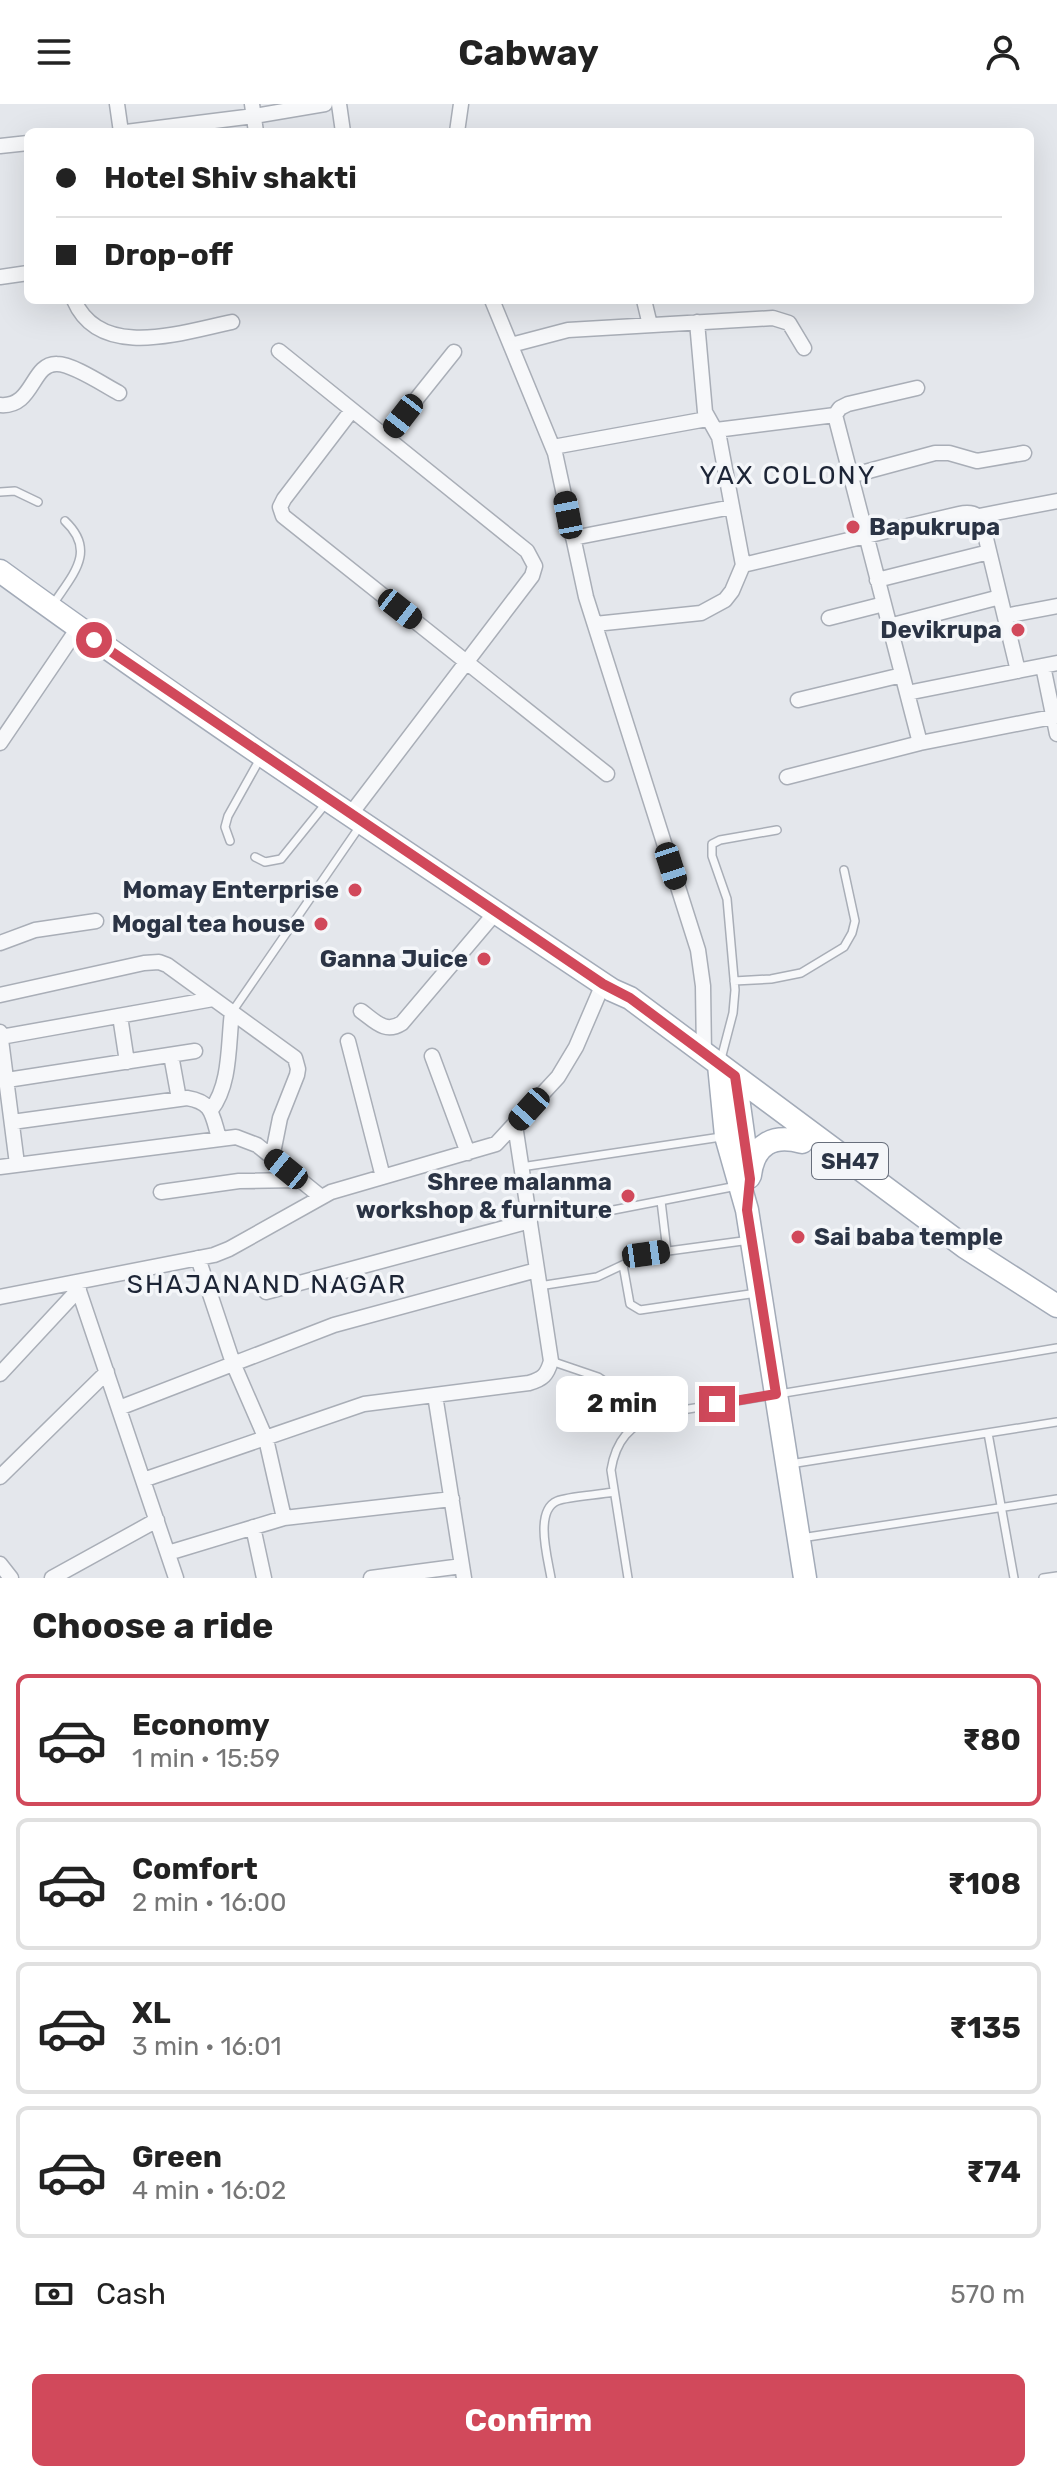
<!DOCTYPE html>
<html lang="en">
<head>
<meta charset="utf-8">
<style>
	body { margin:0; font-family:Rubik,sans-serif; background:#f6f6f6; color:#222; height:100vh; display:flex; flex-direction:column; font-size:30px; white-space:nowrap }
	* { box-sizing:border-box; margin:0 }
	p { font-size:26px; color:#767676 }
	.icon { flex:none; width:44px; height:44px; fill:none; stroke:currentColor; stroke-width:2; stroke-linecap:round; stroke-linejoin:round }
	.map { position:relative; height:1474px; overflow:hidden }
	.sheet { display:flex; flex-direction:column; background:#fff; flex:1 }
	.sheet>* { flex:none }
	.banner { position:absolute; left:24px; top:24px; width:1010px; height:176px; border-radius:12px; box-shadow:0 8px 32px #0002; display:grid; align-content:center; height:176px; padding:0 32px; background:#fff }
	.end { position:absolute; width:36px; height:36px; margin:-18px; border:10px solid #d1495b; background:#fff; box-shadow:0 0 0 4px #fff }
	.from { border-radius:50% }
	.bubble { position:absolute; height:56px; border-radius:12px; background:#fff; box-shadow:0 8px 32px #0002; font-size:26px; font-weight:700; line-height:56px; text-align:center }
	.car { position:absolute; width:24px; height:48px; margin:-24px -12px; border-radius:10px; box-shadow:0 0 6px 2px #0007; background:linear-gradient(#222 24%,#8ab4d8 0 40%,#222 0 76%,#8ab4d8 0 86%,#222 0) }
	.banner b { display:flex; align-items:center; gap:28px; height:76px; font-size:30px }
	.banner b+b { border-top:2px solid #e0e0e0 }
	.banner i { width:20px; height:20px; background:#222 }
	ul { padding:0; list-style:none }
	li { display:flex; align-items:center; gap:24px; height:132px; margin:0 16px 12px; padding:0 16px; border:4px solid #e0e0e0; border-radius:12px }
	li div { flex:1 }
	li b { display:block; font-size:30px }
	li em { font-style:normal; font-weight:700 }
	li.current { border-color:#d1495b }
	li>.icon { width:72px; height:72px; stroke-width:1.5 }
	h2 { padding:0 32px; font-size:36px; line-height:96px }
	.pay { display:flex; align-items:center; gap:20px; height:88px; padding:0 32px; font-size:30px }
	.pay p { margin-inline-start:auto }
	.primary-button { display:flex; gap:16px; margin-top:auto; padding:16px 32px }
	.primary-button a { flex:1; height:92px; border-radius:12px; background:#d1495b; color:#fff; font-size:32px; font-weight:700; line-height:92px; text-align:center }
	header { display:flex; justify-content:space-between; align-items:center; height:104px; padding:0 32px; background:#fff; font-size:36px; font-weight:700 }
	.map>svg:first-child { display:block }
	.lines { fill:none; stroke-linecap:round; stroke-linejoin:round }
	.service-casing { stroke:#a9aeb7; stroke-width:10 }
	.minor-casing { stroke:#a9aeb7; stroke-width:17 }
	.primary-casing { stroke:#a3abb8; stroke-width:25 }
	.service { stroke:#f7f8fa; stroke-width:7 }
	.minor { stroke:#f7f8fa; stroke-width:14 }
	.primary { stroke:#fff; stroke-width:22 }
	.route { stroke:#d1495b; stroke-width:10 }
	.poi-dot { fill:#d1495b; stroke:#f4f6f9; stroke-width:3 }
	.labels { text-anchor:middle; dominant-baseline:central; stroke-width:7; stroke-linejoin:round; paint-order:stroke }
	.shield { fill:#f4f6f9; stroke:#676e7b; stroke-width:2 }
	.shield-label { font-size:22px; font-weight:bold; fill:#2b3445 }
	.poi-label { font-size:24px; font-weight:bold; fill:#2b3445; stroke:#f4f6f9; text-anchor:end }
	.neighbourhood-label { font-size:26px; letter-spacing:2px; fill:#1d2536; stroke:#f4f6f9 }
</style>
</head>
<body>
<header><svg class="icon" aria-label="menu" viewBox="0 0 24 24"><path d="M4 6h16M4 12h16M4 18h16"/></svg>Cabway<svg class="icon" aria-label="person" viewBox="0 0 24 24"><circle cx="12" cy="8" r="4"/><path d="M4 21q1-7 8-7t8 7"/></svg></header>
<div class="map">
<svg width="1057" height="1474" viewBox="0 0 1057 1474">
	<rect width="100%" height="100%" fill="#e4e7ec"/>
	<g class="lines">
		<g class="service-casing">
			<path id="service" d="M0,388L15,387L38,398
				M52,502C71,472 98,448 65,417
				M230,737L225,723L228,712L261,653
				M255,753L265,758L281,755L327,698
				M734,877L771,875L801,869L844,843L852,829L855,817L844,766
				M232,908L360,722
				M721,955L733,909L735,886L727,795L712,752V740L720,736L777,726
				M521,1063L721,1033
				M661,1097L667,1147
				M598,1109L737,1082
				M623,1161L630,1200L640,1206L757,1189
				M539,1182L597,1173L646,1150L750,1136
				M551,1257L598,1273L610,1281L645,1315
				M988,1329L1014,1474
				M790,1360L1057,1318
				M801,1434L1057,1395
				M551,1474C548,1455 534,1407 557,1397C569,1392 599,1391 613,1388
				M628,1474L611,1366C616,1336 629,1322 658,1310L1057,1244
				M1043,1474L1057,1472"/>
		</g>
		<g class="minor-casing">
			<path id="minor" d="M117,0L121,28
				M252,0L256,28
				M339,0L343,28
				M126,28L254,12L325,0
				M457,28L461,0
				M0,42L28,39
				M0,173L28,169
				M74,196C100,257 183,228 232,218
				M492,196L555,349L586,493L698,846L703,882L704,951
				M644,196L650,221
				M511,241L568,226L773,214L789,219L804,244
				M279,247L527,447L535,462L532,472L350,711
				M917,284L848,300L840,304L835,311L920,639
				M0,301C34,304 31,259 57,260C73,260 104,281 119,289
				M352,306L284,395L280,403L283,412L607,670
				M716,326L835,311
				M386,333L454,248
				M553,343L707,315
				M850,372L935,349H949L977,357L1024,349
				M979,412L1057,397
				M573,434L732,403
				M743,461L959,410C968,408 977,408 982,418L1018,567
				M877,476L989,448
				M1005,512L1057,502
				M829,514L884,500
				M595,520L701,509L725,496L732,487L743,461L719,333L705,308L697,218
				M889,522L1000,493
				M1043,562L1057,630
				M907,589L1057,559
				M798,596L902,571
				M0,639L78,524
				M787,673L920,639L1057,612
				M0,839L35,826L96,817
				M0,891L144,859L159,858L167,861L295,954L298,965L297,971L280,1014L272,1054
				M361,907C375,917 385,930 402,919L496,808
				M120,912L127,958
				M0,928L17,1060
				M1,933L213,895
				M348,937L383,1073
				M171,951L179,995
				M432,952L468,1049
				M7,976L195,947
				M211,1006C231,980 228,940 232,908
				M12,1018L187,994C213,998 212,1011 219,1034
				M0,1063L236,1033L257,1041L320,1092
				M161,1088L239,1077L299,1076
				M198,1154L233,1259L266,1335L284,1414
				M76,1178L176,1474
				M266,1188L530,1117
				M0,1193L214,1151L229,1145L331,1088L496,1040L558,973L576,943L603,880
				M0,1270L79,1185
				M435,1291L464,1474
				M119,1304L334,1221L537,1166
				M0,1373L107,1268
				M143,1376L364,1300L529,1279C543,1275 547,1271 551,1257L515,1021
				M253,1423L264,1474
				M168,1449L284,1414L452,1395
				M0,1460L11,1474
				M52,1474L157,1416
				M371,1474L462,1462"/>
		</g>
		<g class="primary-casing">
			<path id="primary" d="M0,467C200,613 407,749 612,886L630,894L965,1143L1057,1202
				M719,961L726,1032L747,1106L805,1474
				M735,972L749,1073
				M750,1071C754,1040 773,1030 802,1038"/>
		</g>
		<use href="#service" class="service"/>
		<use href="#minor" class="minor"/>
		<use href="#primary" class="primary"/>
	</g>
	<g class="lines">
		<path class="route" d="M94,536L603,880L630,894L735,972L750,1075L747,1106L776,1290L717,1300"/>
	</g>
	<g class="poi-dot">
		<circle cx="853" cy="423" r="8"/>
		<circle cx="1018" cy="526" r="8"/>
		<circle cx="355" cy="786" r="8"/>
		<circle cx="321" cy="820" r="8"/>
		<circle cx="484" cy="855" r="8"/>
		<circle cx="628" cy="1092" r="8"/>
		<circle cx="798" cy="1133" r="8"/>
	</g>
	<g class="labels">
		<rect class="shield" x="812" y="1039" width="76" height="36" rx="6"/>
		<g class="shield-label">
			<text x="850" y="1057">SH47</text>
		</g>
		<g class="poi-label">
			<text x="869" y="423" text-anchor="start">Bapukrupa</text>
			<text x="1002" y="526">Devikrupa</text>
			<text x="339" y="786">Momay Enterprise</text>
			<text x="305" y="820">Mogal tea house</text>
			<text x="468" y="855">Ganna Juice</text>
			<text x="612" y="1078">Shree malanma<tspan x="612" dy="28">workshop &amp; furniture</tspan></text>
			<text x="814" y="1133" text-anchor="start">Sai baba temple</text>
		</g>
		<g class="neighbourhood-label">
			<text x="788" y="371">YAX COLONY</text>
			<text x="267" y="1180">SHAJANAND NAGAR</text>
		</g>
	</g>
</svg>
<i class="end from" style="left:94px;top:536px"></i>
<i class="end" style="left:717px;top:1300px"></i>
<div class="bubble" style="left:556px;top:1272px;width:132px">2 min</div>
<i class="car" style="left:403px;top:312px;rotate:218deg"></i>
<i class="car" style="left:568px;top:411px;rotate:349deg"></i>
<i class="car" style="left:400px;top:505px;rotate:128deg"></i>
<i class="car" style="left:671px;top:762px;rotate:162deg"></i>
<i class="car" style="left:529px;top:1005px;rotate:222deg"></i>
<i class="car" style="left:286px;top:1065px;rotate:309deg"></i>
<i class="car" style="left:646px;top:1150px;rotate:82deg"></i>
<div class="banner">
<b><i class="from"></i>Hotel Shiv shakti</b>
<b><i></i>Drop-off</b>
</div>
</div>
<section class="sheet">
<h2>Choose a ride</h2>
<ul>
<li class="current"><svg class="icon" aria-label="car" viewBox="0 0 24 24"><path d="M5 17H2v-5l4-1 3-4h7l3 4 3 1v5h-3M9 17h6M6 11h13"/><circle cx="7" cy="17" r="2"/><circle cx="17" cy="17" r="2"/></svg><div><b>Economy</b><p>1 min · 15:59</p></div><em>₹80</em></li>
<li><svg class="icon" aria-label="car" viewBox="0 0 24 24"><path d="M5 17H2v-5l4-1 3-4h7l3 4 3 1v5h-3M9 17h6M6 11h13"/><circle cx="7" cy="17" r="2"/><circle cx="17" cy="17" r="2"/></svg><div><b>Comfort</b><p>2 min · 16:00</p></div><em>₹108</em></li>
<li><svg class="icon" aria-label="car" viewBox="0 0 24 24"><path d="M5 17H2v-5l4-1 3-4h7l3 4 3 1v5h-3M9 17h6M6 11h13"/><circle cx="7" cy="17" r="2"/><circle cx="17" cy="17" r="2"/></svg><div><b>XL</b><p>3 min · 16:01</p></div><em>₹135</em></li>
<li><svg class="icon" aria-label="car" viewBox="0 0 24 24"><path d="M5 17H2v-5l4-1 3-4h7l3 4 3 1v5h-3M9 17h6M6 11h13"/><circle cx="7" cy="17" r="2"/><circle cx="17" cy="17" r="2"/></svg><div><b>Green</b><p>4 min · 16:02</p></div><em>₹74</em></li>
</ul>
<div class="pay"><svg class="icon" aria-label="cash" viewBox="0 0 24 24"><path d="M3 7h18v10H3z"/><circle cx="12" cy="12" r="2"/></svg>Cash<p>570 m</p></div>
<div class="primary-button"><a>Confirm</a></div>
</section>
</body>
</html>
